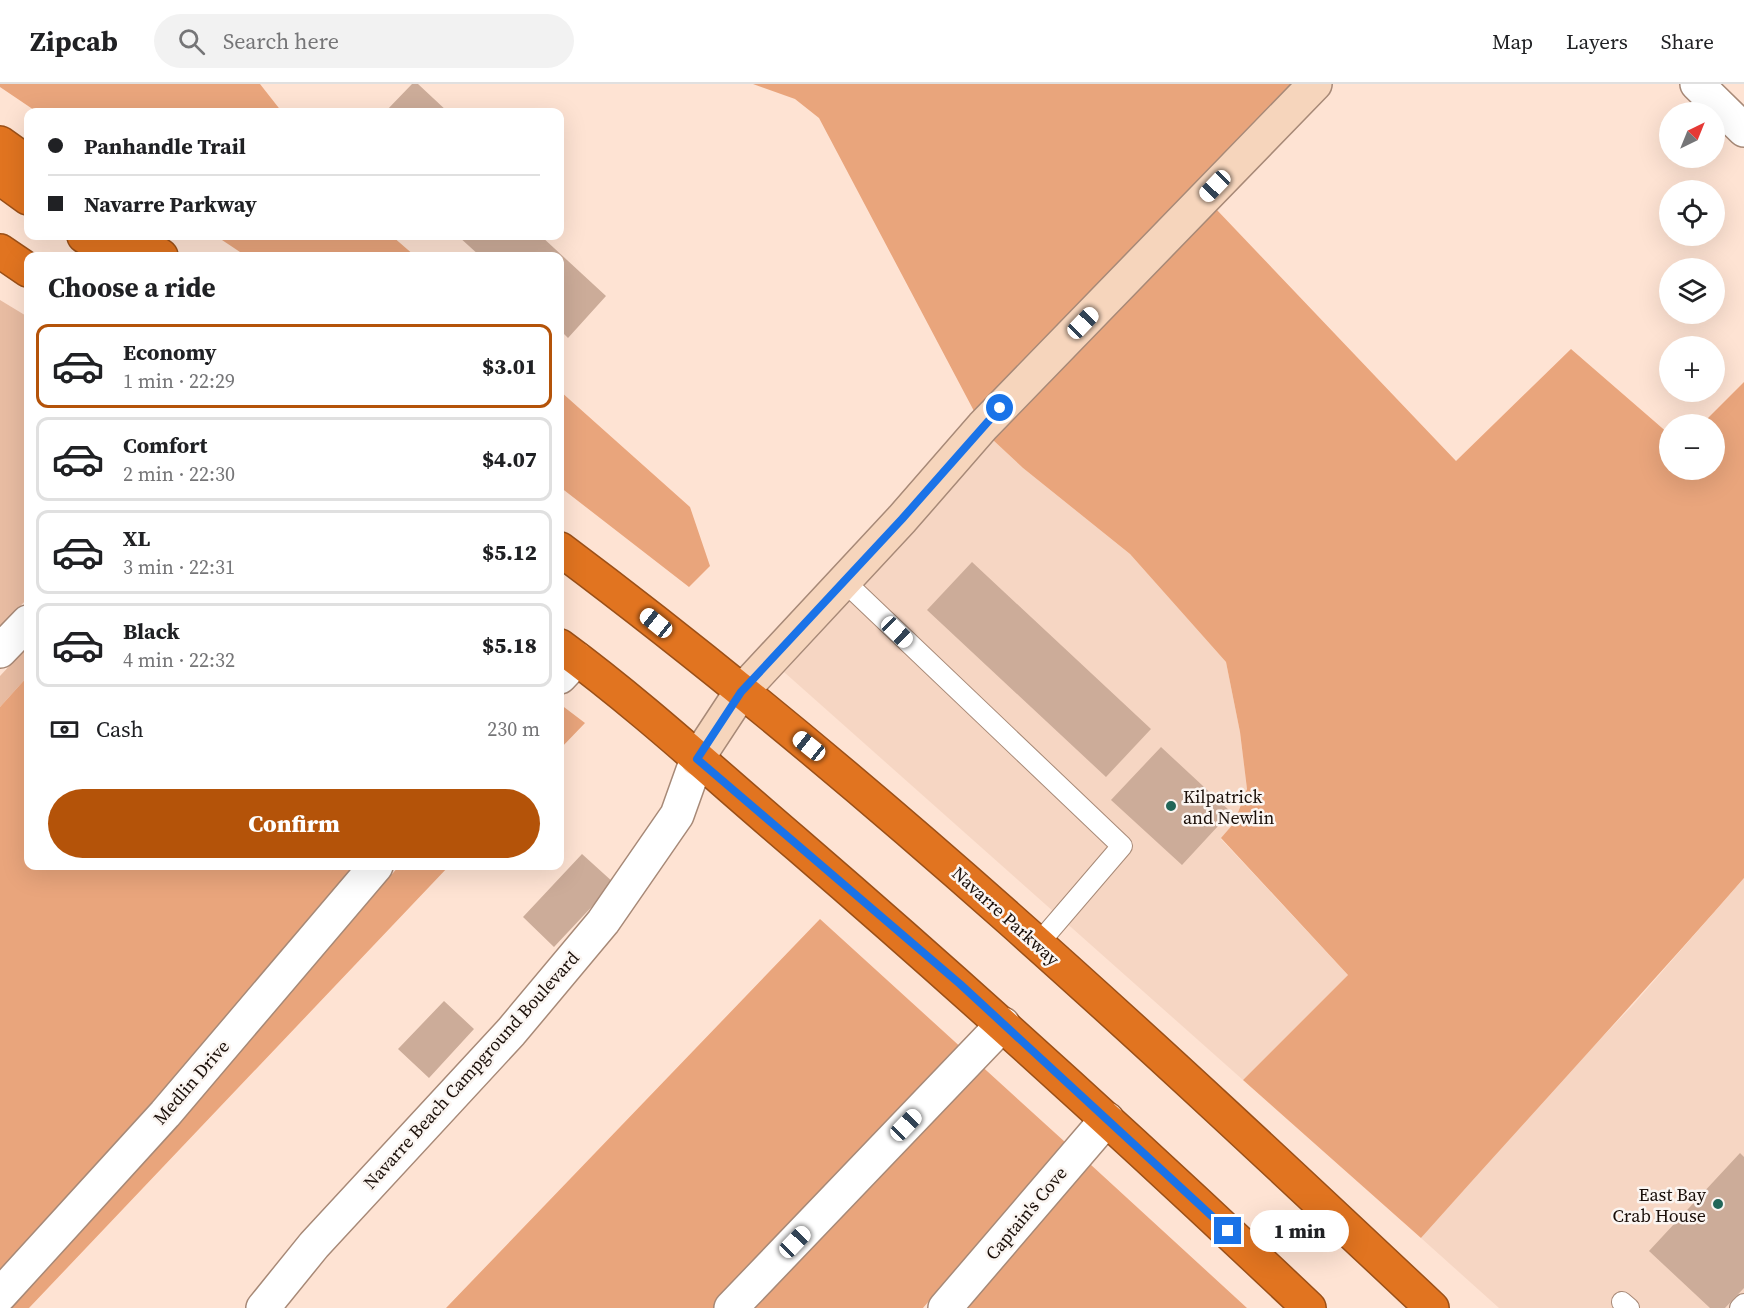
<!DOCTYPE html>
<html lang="en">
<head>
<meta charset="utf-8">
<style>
	body { margin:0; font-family:"Source Serif 4",serif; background:#f2f2f2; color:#202124; height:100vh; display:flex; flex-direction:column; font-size:22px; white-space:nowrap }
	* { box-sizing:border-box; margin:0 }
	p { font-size:20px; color:#757577 }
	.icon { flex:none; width:33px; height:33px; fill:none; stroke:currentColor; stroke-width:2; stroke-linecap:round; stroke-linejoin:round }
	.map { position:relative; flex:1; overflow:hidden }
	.details { position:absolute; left:24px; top:168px; width:540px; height:618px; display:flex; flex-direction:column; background:#fff; border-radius:12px; box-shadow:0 6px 24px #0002 }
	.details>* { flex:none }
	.top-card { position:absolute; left:24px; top:24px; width:540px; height:132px; border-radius:12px; box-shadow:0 6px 24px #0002; display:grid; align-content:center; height:132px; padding:0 24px; background:#fff }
	.needle { width:39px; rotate:43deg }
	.tools { position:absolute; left:1659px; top:18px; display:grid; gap:12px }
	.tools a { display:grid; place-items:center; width:66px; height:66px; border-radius:50%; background:#fff; box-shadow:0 6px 24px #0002; font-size:30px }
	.end { position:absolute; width:27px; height:27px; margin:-14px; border:8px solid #1a73e8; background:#fff; box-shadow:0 0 0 3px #fff }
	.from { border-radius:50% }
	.bubble { position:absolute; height:42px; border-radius:21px; background:#fff; box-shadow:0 6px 24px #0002; font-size:20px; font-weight:800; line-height:42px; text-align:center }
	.car { position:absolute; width:18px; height:36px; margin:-18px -9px; border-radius:8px; box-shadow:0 0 4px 2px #0007; background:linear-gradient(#fff 24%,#345 0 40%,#fff 0 76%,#345 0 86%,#fff 0) }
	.top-card b { display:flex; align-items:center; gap:21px; height:57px; font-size:22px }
	.top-card b+b { border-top:2px solid #e0e0e0 }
	.top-card i { width:15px; height:15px; background:#202124 }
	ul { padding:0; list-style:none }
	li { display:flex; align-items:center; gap:18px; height:84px; margin:0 12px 9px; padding:0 12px; border:3px solid #e0e0e0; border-radius:12px }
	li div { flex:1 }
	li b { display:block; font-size:22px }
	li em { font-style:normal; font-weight:800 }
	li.active { border-color:#b45309 }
	li>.icon { width:54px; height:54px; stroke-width:1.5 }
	h2 { padding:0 24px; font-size:27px; line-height:72px }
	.pay { display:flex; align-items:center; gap:15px; height:66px; padding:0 24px; font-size:22px }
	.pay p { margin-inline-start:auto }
	.action { display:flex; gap:12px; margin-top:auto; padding:12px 24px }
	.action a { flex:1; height:69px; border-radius:36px; background:#b45309; color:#fff; font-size:24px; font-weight:800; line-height:69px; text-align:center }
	header { display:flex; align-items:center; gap:36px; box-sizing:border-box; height:84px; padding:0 30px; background:#fff; border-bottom:2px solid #e0e0e0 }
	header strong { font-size:28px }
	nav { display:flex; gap:33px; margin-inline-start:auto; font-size:21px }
	.search { width:420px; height:54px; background:#f2f2f2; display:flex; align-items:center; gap:15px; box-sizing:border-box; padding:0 21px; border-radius:33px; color:#757577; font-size:22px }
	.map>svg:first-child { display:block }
	.built { fill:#f6d6c3 }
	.green { fill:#e8bca2 }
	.forest { fill:#e9a57c }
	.building { fill:#ccac99 }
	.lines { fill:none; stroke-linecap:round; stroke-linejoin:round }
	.lane-casing { stroke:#a78977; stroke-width:22 }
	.street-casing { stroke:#a78977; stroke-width:36 }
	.secondary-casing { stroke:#a78977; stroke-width:36 }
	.highway-casing { stroke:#9b5018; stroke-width:36 }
	.lane { stroke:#fff; stroke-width:20 }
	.street { stroke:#fff; stroke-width:33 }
	.secondary { stroke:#f6d5bc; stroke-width:33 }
	.highway { stroke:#e17420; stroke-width:33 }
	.route { stroke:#1a73e8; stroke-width:8 }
	.poi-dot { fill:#216658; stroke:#fbf5f1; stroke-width:2 }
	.labels { text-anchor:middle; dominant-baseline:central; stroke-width:5; stroke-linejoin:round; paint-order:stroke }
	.poi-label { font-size:18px; fill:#190e08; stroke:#fbf5f1; text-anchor:start }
	.street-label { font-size:18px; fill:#190e08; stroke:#fbf5f1 }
</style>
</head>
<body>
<header>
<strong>Zipcab</strong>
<div class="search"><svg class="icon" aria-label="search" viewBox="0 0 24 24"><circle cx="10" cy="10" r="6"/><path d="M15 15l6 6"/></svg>Search here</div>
<nav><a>Map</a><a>Layers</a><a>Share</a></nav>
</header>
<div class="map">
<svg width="1744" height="1224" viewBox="0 0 1744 1224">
	<rect width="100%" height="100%" fill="#fee3d3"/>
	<path class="built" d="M993,356L1023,384L1130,470L1226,578L1240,648L1247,705L1234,739L1221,755L1348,891L1243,996L784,588L914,447Z
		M1744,794V1224H1499L1421,1154L1567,990L1633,921Z"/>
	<path class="green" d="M0,216L28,233V514L0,543Z
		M28,562V592L0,623V592Z"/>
	<path class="forest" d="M0,0H260L282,28H37L0,3Z
		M753,0H1291L974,327L819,34L795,15Z
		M1216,125L1456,377L1571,265L1669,350L1670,386H1714V340H1702L1744,298V794C1638,915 1528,1034 1421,1154L1243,996L1348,891L1221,754L1234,739L1247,705L1240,648L1226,578L1130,470L1023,384L993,356Z
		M216,152H392L415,172H246Z
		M560,307L690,423L710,482L689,503L560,403Z
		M28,592V782H354L152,1018L0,1186V623Z
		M560,620L585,639L560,665Z
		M399,782H449L29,1224H10L177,1041Z
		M820,835L1065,1058L923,1224H446Z
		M1090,1080L1247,1224H967Z"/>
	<path class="building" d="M412,0H418L448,28H385Z
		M458,152H541L606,212L568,254L560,246V172H480Z
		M972,478L1151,645L1106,693L927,526Z
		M1161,663L1231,728L1182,781L1111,716Z
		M582,770L614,799L554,863L523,833Z
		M444,917L474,945L429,994L398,965Z
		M1740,1069L1744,1073V1204L1725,1224H1710L1649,1167Z"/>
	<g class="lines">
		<g class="lane-casing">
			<path id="lane" d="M845,498L1122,762L1038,860
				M1622,1218L1629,1224
				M1740,1224L1744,1220"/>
		</g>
		<g class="street-casing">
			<path id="street" d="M1697,0L1744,46
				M0,567L28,538
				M560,593L577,575
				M0,1211L165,1030L376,782
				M263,1224L314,1161L511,948L603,838L677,731L697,675
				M731,1224L1003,940
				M945,1224L1107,1035"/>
		</g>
		<g class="secondary-casing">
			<path id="secondary" d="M697,675L741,608L902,435L983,342L1315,0"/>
		</g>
		<g class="highway-casing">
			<path id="highway" d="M0,59L28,79
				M0,94L28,114
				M84,152L115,172
				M131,152L161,172
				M0,167L28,186
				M560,465C869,696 1151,960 1432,1224
				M560,562C643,623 720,695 799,762C973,912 1142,1066 1309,1224"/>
		</g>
		<use href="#lane" class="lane"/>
		<use href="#street" class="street"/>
		<use href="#secondary" class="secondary"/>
		<use href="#highway" class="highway"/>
	</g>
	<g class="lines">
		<path class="route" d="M1000,324L902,435L741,608L697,675L960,900L1228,1147"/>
	</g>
	<g class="poi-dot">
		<circle cx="1171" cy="722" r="6"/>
		<circle cx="1718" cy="1120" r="6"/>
	</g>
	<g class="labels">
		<g class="poi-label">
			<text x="1183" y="712">Kilpatrick<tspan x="1183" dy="21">and Newlin</tspan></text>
			<text x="1706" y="1110" text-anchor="end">East Bay<tspan x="1706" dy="21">Crab House</tspan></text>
		</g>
		<g class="street-label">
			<text transform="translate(1006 832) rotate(42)">Navarre Parkway</text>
			<text transform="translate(471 986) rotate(-48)">Navarre Beach Campground Boulevard</text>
			<text transform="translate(191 998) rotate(-49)">Medlin Drive</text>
			<text transform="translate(1026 1129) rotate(-50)">Captain's Cove</text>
		</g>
	</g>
</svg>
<div class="tools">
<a><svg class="needle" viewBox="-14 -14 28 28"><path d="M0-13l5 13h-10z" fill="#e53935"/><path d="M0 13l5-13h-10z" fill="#757577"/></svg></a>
<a><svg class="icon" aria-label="locate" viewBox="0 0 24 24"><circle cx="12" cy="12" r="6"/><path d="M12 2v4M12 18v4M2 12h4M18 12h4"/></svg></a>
<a><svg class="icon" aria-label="layers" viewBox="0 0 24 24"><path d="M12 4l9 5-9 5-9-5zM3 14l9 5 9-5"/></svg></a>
<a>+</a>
<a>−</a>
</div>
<i class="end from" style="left:1000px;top:324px"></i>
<i class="end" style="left:1228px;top:1147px"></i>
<div class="bubble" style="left:1250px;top:1126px;width:99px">1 min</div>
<i class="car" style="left:1215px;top:102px;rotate:224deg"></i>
<i class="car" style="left:1083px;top:239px;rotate:44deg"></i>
<i class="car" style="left:656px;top:539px;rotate:309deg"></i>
<i class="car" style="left:897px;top:548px;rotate:134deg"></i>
<i class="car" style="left:809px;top:662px;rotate:309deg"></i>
<i class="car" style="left:906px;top:1041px;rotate:44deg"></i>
<i class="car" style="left:795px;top:1158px;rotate:44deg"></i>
<div class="top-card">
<b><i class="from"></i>Panhandle Trail</b>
<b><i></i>Navarre Parkway</b>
</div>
<section class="details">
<h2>Choose a ride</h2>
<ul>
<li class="active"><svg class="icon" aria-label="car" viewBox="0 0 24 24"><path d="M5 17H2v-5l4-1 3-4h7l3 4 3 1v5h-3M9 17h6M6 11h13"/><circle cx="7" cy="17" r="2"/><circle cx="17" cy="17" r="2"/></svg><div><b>Economy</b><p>1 min · 22:29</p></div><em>$3.01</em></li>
<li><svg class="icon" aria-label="car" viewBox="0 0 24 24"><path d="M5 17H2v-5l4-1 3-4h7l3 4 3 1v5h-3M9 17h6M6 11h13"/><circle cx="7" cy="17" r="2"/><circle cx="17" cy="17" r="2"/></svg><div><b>Comfort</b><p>2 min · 22:30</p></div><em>$4.07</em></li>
<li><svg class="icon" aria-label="car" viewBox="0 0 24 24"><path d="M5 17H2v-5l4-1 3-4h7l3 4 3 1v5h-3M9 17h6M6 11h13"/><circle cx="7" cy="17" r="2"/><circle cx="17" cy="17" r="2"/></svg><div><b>XL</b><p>3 min · 22:31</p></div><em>$5.12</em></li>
<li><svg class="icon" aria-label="car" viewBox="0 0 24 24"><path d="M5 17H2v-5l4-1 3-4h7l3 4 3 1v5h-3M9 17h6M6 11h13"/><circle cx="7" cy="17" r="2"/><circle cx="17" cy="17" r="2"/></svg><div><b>Black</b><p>4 min · 22:32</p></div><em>$5.18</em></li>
</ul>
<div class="pay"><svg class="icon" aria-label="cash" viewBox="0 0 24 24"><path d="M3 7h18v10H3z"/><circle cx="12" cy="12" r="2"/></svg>Cash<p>230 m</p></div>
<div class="action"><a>Confirm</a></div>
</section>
</div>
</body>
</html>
